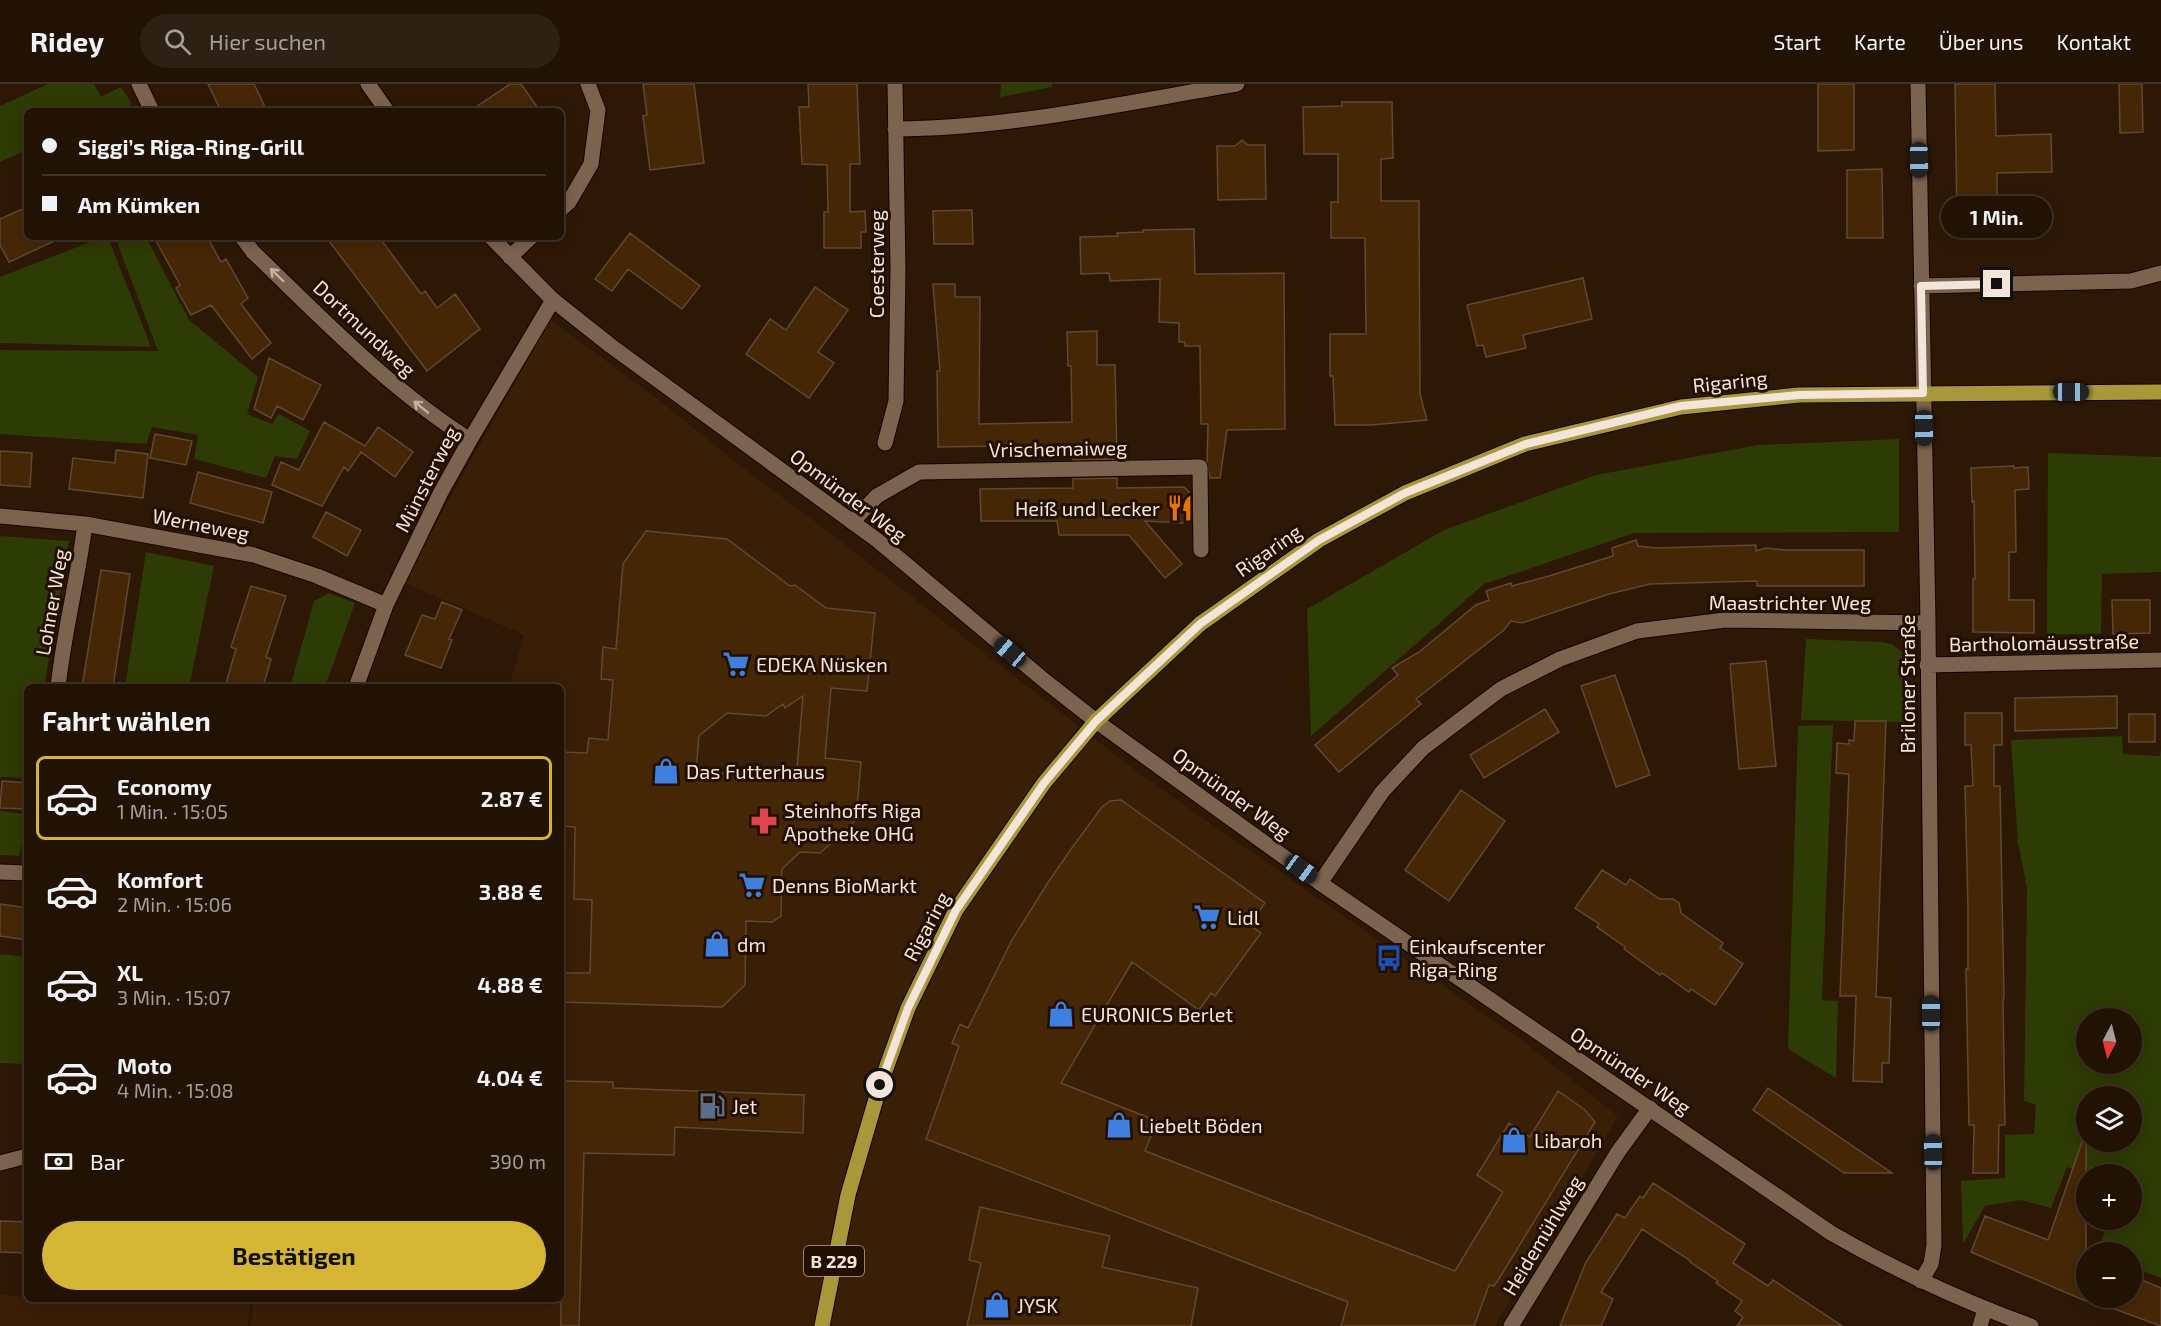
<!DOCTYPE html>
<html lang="de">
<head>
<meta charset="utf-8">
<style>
	body { margin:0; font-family:"Exo 2",sans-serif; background:#2e2013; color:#f1f3f6; height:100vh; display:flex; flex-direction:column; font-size:22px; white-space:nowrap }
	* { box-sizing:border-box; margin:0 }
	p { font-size:20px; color:#a29e9a }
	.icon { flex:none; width:33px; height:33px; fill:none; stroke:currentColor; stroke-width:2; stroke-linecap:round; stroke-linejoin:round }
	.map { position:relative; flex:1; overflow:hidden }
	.details { position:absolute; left:24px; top:600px; width:540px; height:618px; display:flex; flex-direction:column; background:#221204; border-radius:9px; box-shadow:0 3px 15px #0003,0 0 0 2px #3f3226 }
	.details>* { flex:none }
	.guide { position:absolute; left:24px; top:24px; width:540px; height:132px; border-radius:9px; box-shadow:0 3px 15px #0003,0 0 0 2px #3f3226; display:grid; align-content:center; height:132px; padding:0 18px; background:#221204 }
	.needle { width:39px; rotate:187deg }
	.buttons { position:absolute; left:2076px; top:924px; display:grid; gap:12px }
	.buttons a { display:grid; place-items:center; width:66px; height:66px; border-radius:50%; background:#221204; box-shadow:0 3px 15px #0003,0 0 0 2px #3f3226; font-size:30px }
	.end { position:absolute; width:27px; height:27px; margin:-14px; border:8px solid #f4e5da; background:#111; box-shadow:0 0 0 3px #111 }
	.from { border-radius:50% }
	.bubble { position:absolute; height:42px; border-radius:21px; background:#221204; box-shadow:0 3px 15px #0003,0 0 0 2px #3f3226; font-size:20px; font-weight:700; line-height:42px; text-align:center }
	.car { position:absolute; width:18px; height:36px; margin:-18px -9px; border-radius:8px; box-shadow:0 0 4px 2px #0007; background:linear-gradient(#222 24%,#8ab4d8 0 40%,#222 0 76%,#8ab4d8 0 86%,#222 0) }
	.guide b { display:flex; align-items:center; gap:21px; height:57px; font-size:22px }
	.guide b+b { border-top:2px solid #3f3226 }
	.guide i { width:15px; height:15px; background:#f1f3f6 }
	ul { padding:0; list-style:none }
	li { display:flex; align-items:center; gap:18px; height:84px; margin:0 12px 9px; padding:0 6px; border:3px solid transparent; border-radius:9px }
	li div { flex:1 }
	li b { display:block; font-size:22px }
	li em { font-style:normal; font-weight:700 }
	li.current { border-color:#d5b534 }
	li>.icon { width:54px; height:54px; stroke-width:1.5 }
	h2 { padding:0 18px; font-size:27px; line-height:72px }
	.pay { display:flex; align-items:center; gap:15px; height:66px; padding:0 18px; font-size:22px }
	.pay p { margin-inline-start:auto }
	.cta { display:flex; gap:12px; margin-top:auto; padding:12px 18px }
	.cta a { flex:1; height:69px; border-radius:36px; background:#d5b534; color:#111; font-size:24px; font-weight:700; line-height:69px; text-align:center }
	header { display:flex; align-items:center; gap:36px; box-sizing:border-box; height:84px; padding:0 30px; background:#221204; border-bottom:2px solid #3f3226 }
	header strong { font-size:28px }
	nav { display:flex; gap:33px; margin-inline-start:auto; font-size:21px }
	.search { width:420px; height:54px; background:#2e2013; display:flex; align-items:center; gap:15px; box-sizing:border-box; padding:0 21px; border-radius:33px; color:#a29e9a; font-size:22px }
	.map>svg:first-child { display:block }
	.built { fill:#391f06 }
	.green { fill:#2d3b04; fill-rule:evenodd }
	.building { fill:#452706; stroke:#5f4834; stroke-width:1.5; fill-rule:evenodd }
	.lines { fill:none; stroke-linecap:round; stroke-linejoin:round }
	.minor-casing { stroke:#140300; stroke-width:17 }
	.tertiary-casing { stroke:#140300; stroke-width:17 }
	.secondary-casing { stroke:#140300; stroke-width:17 }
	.primary-casing { stroke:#140300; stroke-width:17 }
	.minor { stroke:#7c634e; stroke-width:15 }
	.tertiary { stroke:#7c634e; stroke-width:15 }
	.secondary { stroke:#7c634e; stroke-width:15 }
	.primary { stroke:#a89839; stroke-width:15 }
	.oneway { stroke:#c4b1a2 }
	.route { stroke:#f4e5da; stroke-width:8 }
	.labels { text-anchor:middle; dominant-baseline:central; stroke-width:6; stroke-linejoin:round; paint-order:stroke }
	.shield { fill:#230f00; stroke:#b5a599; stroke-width:1.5 }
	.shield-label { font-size:18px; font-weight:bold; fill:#f4e5da }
	.street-label { font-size:20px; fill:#f4e5da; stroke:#230f00 }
	.poi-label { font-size:20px; fill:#f4e5da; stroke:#230f00; text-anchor:start }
</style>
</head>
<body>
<header>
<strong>Ridey</strong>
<div class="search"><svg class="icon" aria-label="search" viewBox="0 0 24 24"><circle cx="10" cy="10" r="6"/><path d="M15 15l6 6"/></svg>Hier suchen</div>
<nav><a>Start</a><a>Karte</a><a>Über uns</a><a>Kontakt</a></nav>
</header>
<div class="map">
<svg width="2161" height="1242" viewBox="0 0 2161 1242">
	<rect width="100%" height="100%" fill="#2d1805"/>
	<path class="built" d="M550,235L659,316L738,380L817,439L1144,693L1517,953L1618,1032L1495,1242H251L254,1215H561V603H509L524,551L403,498Z
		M0,1211L27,1212V1215L250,1219L248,1242H0Z"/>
	<path class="green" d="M48,0H94L101,13L121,3L132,20L116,27H27V66L0,78V22Z
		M1001,0H1052V3L1000,13Z
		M103,153H108L151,263L0,259V193Z
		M115,153H146L189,236L258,293L247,330L272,340L279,330L310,347L297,375L275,372L266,394L194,375L198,351L152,343L146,360L0,350V266L158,267Z
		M1899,355V448L1634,449L1484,500L1311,652L1307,525L1444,446L1596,391L1758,361Z
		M2048,369L2161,373V488L2102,490L2101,550H2047Z
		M0,452L69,457L44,603H27V694L1,693L0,697Z
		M146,468L214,482L189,603H125Z
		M329,509L355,519L325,603H290L314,517Z
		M1806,555L1882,558L1892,560L1909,573V638L1801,636Z
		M1833,641L1822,916L1838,917L1836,994L1788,965L1798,642Z
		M2122,652L2123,670L2160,672L2161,665V1194L2132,1183V1168H2097L2109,1136H2132V1090H2087L2067,1083L2051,1124L2021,1116L1985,1122L1963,1160L1961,1097L2005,1094V1051L2034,1050L2036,1021L2024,1017L2027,804L2018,759L2011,656ZM2086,934H2132V980H2086ZM2086,1012H2132V1058H2086Z
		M0,727L27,730V739L19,772L0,771Z
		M0,870L27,873V980L0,979Z"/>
	<path class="building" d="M208,0H254L267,27H221Z
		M510,0H521L540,27H470Z
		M643,0H694L704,79L650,86L643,32L647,31Z
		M808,0H857L860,80H850V128L865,127L866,148H861V164H824V128H828L827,81L802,80L799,23H809Z
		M1818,0H1854V66L1818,67Z
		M1955,0H1995L1996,52L2051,50L2052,88L1997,89V137L1957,138Z
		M2119,0H2142L2143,48L2120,49Z
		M1342,18H1392L1393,74L1381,75V117H1419L1420,310L1427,336L1371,341H1335L1333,292H1330V250H1366L1365,154H1331V118H1338V70H1304L1303,23L1342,22Z
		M1242,56L1248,61H1265L1266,115L1218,116L1217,62H1235Z
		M1882,85L1883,154H1847V86Z
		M27,123V153H63L9,178L0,161V135Z
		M972,126L973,160H934L933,127Z
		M1194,145L1195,190L1284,189L1285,345L1227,346L1220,394H1210L1207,377L1208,340H1201L1200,262H1185V258H1179V239L1159,238L1160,195L1110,197L1109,189L1081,190L1080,153L1118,152L1117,149L1143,148V146Z
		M630,149L700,202L682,225L628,185L612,207L595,195Z
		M154,153H207L221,178L226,175L248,214L241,220L271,259L252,275L211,221L191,231L176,204L180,201Z
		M326,153H379L421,210L425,207L437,224L455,210L480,245L427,287Z
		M1583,194L1592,235L1523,251L1526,264L1486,273L1483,261L1477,262L1467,221Z
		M933,200H955V213H980L979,340L1072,338L1071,282H1068L1067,248L1097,247V281H1115L1117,375L1073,376L1072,361L938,363L937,287H940Z
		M815,203L848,226L818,268L834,279L809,314L746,270L770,235L786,246Z
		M269,274L321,301L303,336L277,322L271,334L254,325Z
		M324,338L365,362L378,343L413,368L395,393L361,368L348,387L344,383L322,422L272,401L281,378L299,386Z
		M155,350L192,357L186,381L150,374Z
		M116,366L148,370L143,414L69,405L73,374L115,379Z
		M0,367L32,369L30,403L0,401Z
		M2014,382V384L2028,383L2029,405L2015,406L2016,468H2009V516H2034V549L1973,548V495H1975L1974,417L1972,418L1971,384Z
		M198,388L272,408L263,439L190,419Z
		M1117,394V404L1184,403L1190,409V431L1183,439L1145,437L1182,480L1165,494L1129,451H1059L1057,437H981L980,405L1073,404V395Z
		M326,428L361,446L347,472L313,453Z
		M646,447L727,455L790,502L795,501L826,524L875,529L867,607L831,604L825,674L861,678L856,736L820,769L800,768L782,785L781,832L772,838L746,837L745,901L722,923L561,918V889H590L592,816L574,815L575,743L561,742V668L587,669L589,654L608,656L613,596L601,595L603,563L616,565L623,480ZM803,612L796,696L696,687L699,652L727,629L766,632L783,620L785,624Z
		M1636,456L1638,462L1656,464L1756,461V467L1766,464L1786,466H1864V502H1757V497L1650,500L1609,510L1522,539L1511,537L1504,546L1416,615L1421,620L1339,688L1315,661L1398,591L1392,584L1419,568L1476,521L1489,516L1486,507L1511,499L1512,502L1549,492L1613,472L1612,464Z
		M101,486L130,490L113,603H82Z
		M251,502L286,512L266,573L271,575L263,603H225L236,565L231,563Z
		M2112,516H2150V549L2113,550Z
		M442,518L462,526L449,555L452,556L441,584L405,571L422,531L435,535Z
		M1766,577L1776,682L1739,685L1730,580Z
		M1615,591L1650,691L1616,703L1581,602Z
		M2117,612V644L2015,647V614Z
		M1545,625L1559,648L1484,694L1470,671Z
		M1965,629H2002V661H1994V702H2000L2004,914L2003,916L2005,1041H1999L1998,1089H1973L1974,1041H1969L1966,885H1968V824L1965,702H1973L1971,661H1965Z
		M2129,630H2155V658H2129Z
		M1855,637H1886L1876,913L1891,914L1889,979H1882V998L1853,997L1856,912H1840L1849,690L1836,689L1837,659L1849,660V656L1854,657Z
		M2,697L27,699V725L0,724Z
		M1461,706L1505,737L1449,817L1405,786Z
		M1121,716L1265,819L1249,841L1261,849L1215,912L1211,909L1199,926L1132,878L1061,999L1157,1037L1145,1067L1455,1187L1503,1108L1477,1091L1509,1039L1530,1053L1558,1007L1585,1026L1595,1038L1497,1198L1494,1202L1489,1201L1474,1242H1341L1348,1218L926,1055L959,962L952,959L960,940L968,944L1012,856L1049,797L1074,761L1102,723L1110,717Z
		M1602,786L1626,801L1630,795L1660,815H1673L1679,819L1681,829L1723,859L1720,864L1743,880L1715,921L1691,905L1689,908L1662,889L1660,891L1624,865L1625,863L1597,843L1599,840L1575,824Z
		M0,820L27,824V856L0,852Z
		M561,997L613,998V1004L804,1011L803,1049L675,1043L674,1071L584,1069L579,1242H561Z
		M1768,1004L1892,1089H1844L1753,1026Z
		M2083,1055H2086V1217L1971,1168L1985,1132L2048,1156Z
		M1653,1099L1745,1160L1733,1179L1768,1202L1773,1196L1842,1242H1737L1743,1233L1735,1227L1742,1217L1716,1199L1718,1197L1690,1178L1691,1177L1642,1145L1601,1208L1613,1215L1601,1242H1560L1586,1178L1617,1130L1625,1134L1640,1112L1643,1114Z
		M980,1123L1110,1152L1102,1183L1198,1204L1191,1242H967L981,1179L969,1176Z
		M0,1137L27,1138V1169L0,1168Z
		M2132,1192L2161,1204V1242L2087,1215L2132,1214Z"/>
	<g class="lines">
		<g class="minor-casing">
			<path id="minor" d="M139,0L152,27
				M1918,0L1928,539L1934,1161L1931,1180L1921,1197
				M895,45C1010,44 1124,19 1237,0
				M561,125L569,118L591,80L598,26L588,0
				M242,153L253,168C322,234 388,304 470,356
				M510,173L531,153
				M1921,202L2131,197L2161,189
				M885,359L896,317L898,185L895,0
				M0,432L85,440L254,471L317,492L386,521
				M852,438L877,412L919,388L1200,383L1201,466
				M1927,581L2161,576
				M58,603C64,548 78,494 85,440
				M356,603L386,521L441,408L470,356L553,216
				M0,788L27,789
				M1320,799L1382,708L1423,664L1501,605L1560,575L1637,547L1725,536L1928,539
				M0,1079L27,1072
				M1511,1242L1618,1068L1650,1024
				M1980,1242L1985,1225"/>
		</g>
		<g class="tertiary-casing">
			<path id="tertiary" d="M1096,637L1320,799L1831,1149C1895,1186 1962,1217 2031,1242"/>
		</g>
		<g class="secondary-casing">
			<path id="secondary" d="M368,0L387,27
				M491,153L553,216L611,262L877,456L1045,597L1096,637"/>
		</g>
		<g class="primary-casing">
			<path id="primary" d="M822,1242L848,1111L880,1001L908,924L956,826L1044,699L1096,637L1200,540L1319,456L1405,409L1525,360L1681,323L1799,311L2161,308"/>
		</g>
		<use href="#minor" class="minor"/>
		<use href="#tertiary" class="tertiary"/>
		<use href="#secondary" class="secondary"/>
		<use href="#primary" class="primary"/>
	</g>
	<defs><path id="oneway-shaft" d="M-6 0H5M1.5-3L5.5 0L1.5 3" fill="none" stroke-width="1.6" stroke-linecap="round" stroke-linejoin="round" transform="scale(1.5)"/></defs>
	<g class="oneway">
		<use href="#oneway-shaft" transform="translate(277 191) rotate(-136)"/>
		<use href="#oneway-shaft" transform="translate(421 323) rotate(-141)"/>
	</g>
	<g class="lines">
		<path class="route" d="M880,1001L908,924L956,826L1044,699L1096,637L1200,540L1319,456L1405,409L1526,360L1681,322L1799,311L1923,309L1921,202L1997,200"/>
	</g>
	<defs>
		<g id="restaurant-bare" transform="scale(2.07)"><path d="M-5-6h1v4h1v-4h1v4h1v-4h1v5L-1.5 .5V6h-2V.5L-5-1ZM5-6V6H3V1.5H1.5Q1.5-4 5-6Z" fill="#e8710a" stroke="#230f00" stroke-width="2.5" paint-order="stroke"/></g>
		<g id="supermarket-bare" transform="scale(2.07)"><path d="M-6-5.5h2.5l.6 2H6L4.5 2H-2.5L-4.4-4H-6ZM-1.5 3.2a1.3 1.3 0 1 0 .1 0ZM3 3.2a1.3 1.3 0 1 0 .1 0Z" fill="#3f7fe0" stroke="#230f00" stroke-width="2.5" paint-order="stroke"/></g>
		<g id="shop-bare" transform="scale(2.07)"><path d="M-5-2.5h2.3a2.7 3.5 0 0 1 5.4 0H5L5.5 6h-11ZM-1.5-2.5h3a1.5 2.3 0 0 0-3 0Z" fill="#3f7fe0" stroke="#230f00" stroke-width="2.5" paint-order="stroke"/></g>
		<g id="pharmacy-bare" transform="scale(2.07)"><path d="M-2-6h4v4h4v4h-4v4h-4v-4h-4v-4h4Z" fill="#e0444e" stroke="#230f00" stroke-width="2.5" paint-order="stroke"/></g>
		<g id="bus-bare" transform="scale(2.07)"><path d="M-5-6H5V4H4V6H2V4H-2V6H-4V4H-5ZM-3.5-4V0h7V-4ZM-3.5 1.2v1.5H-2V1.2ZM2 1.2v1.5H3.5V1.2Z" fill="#1a4fb4" stroke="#230f00" stroke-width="2.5" paint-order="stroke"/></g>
		<g id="fuel-bare" transform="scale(2.07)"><path d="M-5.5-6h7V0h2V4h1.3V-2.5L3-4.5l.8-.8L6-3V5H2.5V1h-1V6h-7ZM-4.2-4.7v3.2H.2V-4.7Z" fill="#5c6f8a" stroke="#230f00" stroke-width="2.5" paint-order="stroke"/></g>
	</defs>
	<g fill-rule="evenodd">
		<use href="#restaurant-bare" x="1180" y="424"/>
		<use href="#supermarket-bare" x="736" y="580"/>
		<use href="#shop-bare" x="666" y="687"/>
		<use href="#pharmacy-bare" x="764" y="737"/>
		<use href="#supermarket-bare" x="752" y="801"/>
		<use href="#supermarket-bare" x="1207" y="833"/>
		<use href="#shop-bare" x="717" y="860"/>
		<use href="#bus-bare" x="1389" y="874"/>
		<use href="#shop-bare" x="1061" y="930"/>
		<use href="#fuel-bare" x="712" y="1022"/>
		<use href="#shop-bare" x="1119" y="1041"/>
		<use href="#shop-bare" x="1514" y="1056"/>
		<use href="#shop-bare" x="997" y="1221"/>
	</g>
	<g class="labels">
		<rect class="shield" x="804" y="1162" width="60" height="30" rx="4.5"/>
		<g class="shield-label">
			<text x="834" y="1177">B 229</text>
		</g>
		<g class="street-label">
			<text transform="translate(876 180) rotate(-90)">Coesterweg</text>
			<text transform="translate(365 244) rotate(43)">Dortmundweg</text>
			<text transform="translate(1730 297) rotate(-6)">Rigaring</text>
			<text transform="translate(1058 364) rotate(-1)">Vrischemaiweg</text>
			<text transform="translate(426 395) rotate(-63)">Münsterweg</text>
			<text transform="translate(849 411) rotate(37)">Opmünder Weg</text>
			<text transform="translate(201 440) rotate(11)">Werneweg</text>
			<text transform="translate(1268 466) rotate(-35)">Rigaring</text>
			<text transform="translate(51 518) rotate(-80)">Lohner Weg</text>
			<text x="1790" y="518">Maastrichter Weg</text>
			<text transform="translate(2044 558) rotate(-1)">Bartholomäusstraße</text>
			<text transform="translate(1907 600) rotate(-90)">Briloner Straße</text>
			<text transform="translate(1232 709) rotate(36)">Opmünder Weg</text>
			<text transform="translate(926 842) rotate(-62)">Rigaring</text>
			<text transform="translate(1631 986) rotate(34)">Opmünder Weg</text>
			<text transform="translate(1542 1151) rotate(-59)">Heidemühlweg</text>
		</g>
		<g class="poi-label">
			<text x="1160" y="424" text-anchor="end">Heiß und Lecker</text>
			<text x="756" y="580">EDEKA Nüsken</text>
			<text x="686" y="687">Das Futterhaus</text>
			<text x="784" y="726">Steinhoffs Riga<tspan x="784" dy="23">Apotheke OHG</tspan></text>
			<text x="772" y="801">Denns BioMarkt</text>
			<text x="1227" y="833">Lidl</text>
			<text x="737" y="860">dm</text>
			<text x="1409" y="862">Einkaufscenter<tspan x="1409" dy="23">Riga-Ring</tspan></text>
			<text x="1081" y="930">EURONICS Berlet</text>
			<text x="732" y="1022">Jet</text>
			<text x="1139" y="1041">Liebelt Böden</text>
			<text x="1534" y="1056">Libaroh</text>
			<text x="1017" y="1221">JYSK</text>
		</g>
	</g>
</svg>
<div class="buttons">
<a><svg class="needle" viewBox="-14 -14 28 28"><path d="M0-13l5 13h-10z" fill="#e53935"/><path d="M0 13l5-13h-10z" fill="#a29e9a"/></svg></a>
<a><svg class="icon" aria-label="layers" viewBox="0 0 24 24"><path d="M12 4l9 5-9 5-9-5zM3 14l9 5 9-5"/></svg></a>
<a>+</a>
<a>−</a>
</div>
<i class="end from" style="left:880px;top:1001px"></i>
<i class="end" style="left:1997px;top:200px"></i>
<div class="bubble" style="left:1941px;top:112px;width:111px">1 Min.</div>
<i class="car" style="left:1919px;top:76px;rotate:179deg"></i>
<i class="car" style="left:2071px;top:308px;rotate:90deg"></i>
<i class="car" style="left:1924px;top:344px;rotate:179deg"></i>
<i class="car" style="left:1010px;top:568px;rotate:310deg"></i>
<i class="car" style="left:1301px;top:785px;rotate:126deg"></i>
<i class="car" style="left:1931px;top:929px;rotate:0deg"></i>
<i class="car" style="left:1933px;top:1068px;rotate:359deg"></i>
<div class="guide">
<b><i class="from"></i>Siggi’s Riga-Ring-Grill</b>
<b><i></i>Am Kümken</b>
</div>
<section class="details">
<h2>Fahrt wählen</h2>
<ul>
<li class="current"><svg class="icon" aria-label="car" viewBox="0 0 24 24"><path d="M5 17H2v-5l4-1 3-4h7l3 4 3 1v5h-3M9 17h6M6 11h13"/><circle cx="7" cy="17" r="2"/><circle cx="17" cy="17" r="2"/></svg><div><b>Economy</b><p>1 Min. · 15:05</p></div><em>2.87 €</em></li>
<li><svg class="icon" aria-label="car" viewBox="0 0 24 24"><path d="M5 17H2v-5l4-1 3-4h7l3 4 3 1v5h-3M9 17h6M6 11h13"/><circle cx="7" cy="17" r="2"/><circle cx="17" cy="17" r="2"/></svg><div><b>Komfort</b><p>2 Min. · 15:06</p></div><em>3.88 €</em></li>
<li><svg class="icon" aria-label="car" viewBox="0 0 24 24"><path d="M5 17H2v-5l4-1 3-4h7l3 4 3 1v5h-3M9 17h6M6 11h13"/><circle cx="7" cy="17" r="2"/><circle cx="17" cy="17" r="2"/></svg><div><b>XL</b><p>3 Min. · 15:07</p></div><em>4.88 €</em></li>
<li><svg class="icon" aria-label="car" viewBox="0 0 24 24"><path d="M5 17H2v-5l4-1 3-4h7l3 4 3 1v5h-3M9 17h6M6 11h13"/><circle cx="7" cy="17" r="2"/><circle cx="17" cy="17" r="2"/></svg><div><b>Moto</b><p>4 Min. · 15:08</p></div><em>4.04 €</em></li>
</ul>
<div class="pay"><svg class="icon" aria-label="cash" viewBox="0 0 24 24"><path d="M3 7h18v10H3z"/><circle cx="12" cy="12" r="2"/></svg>Bar<p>390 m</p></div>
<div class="cta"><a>Bestätigen</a></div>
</section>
</div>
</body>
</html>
